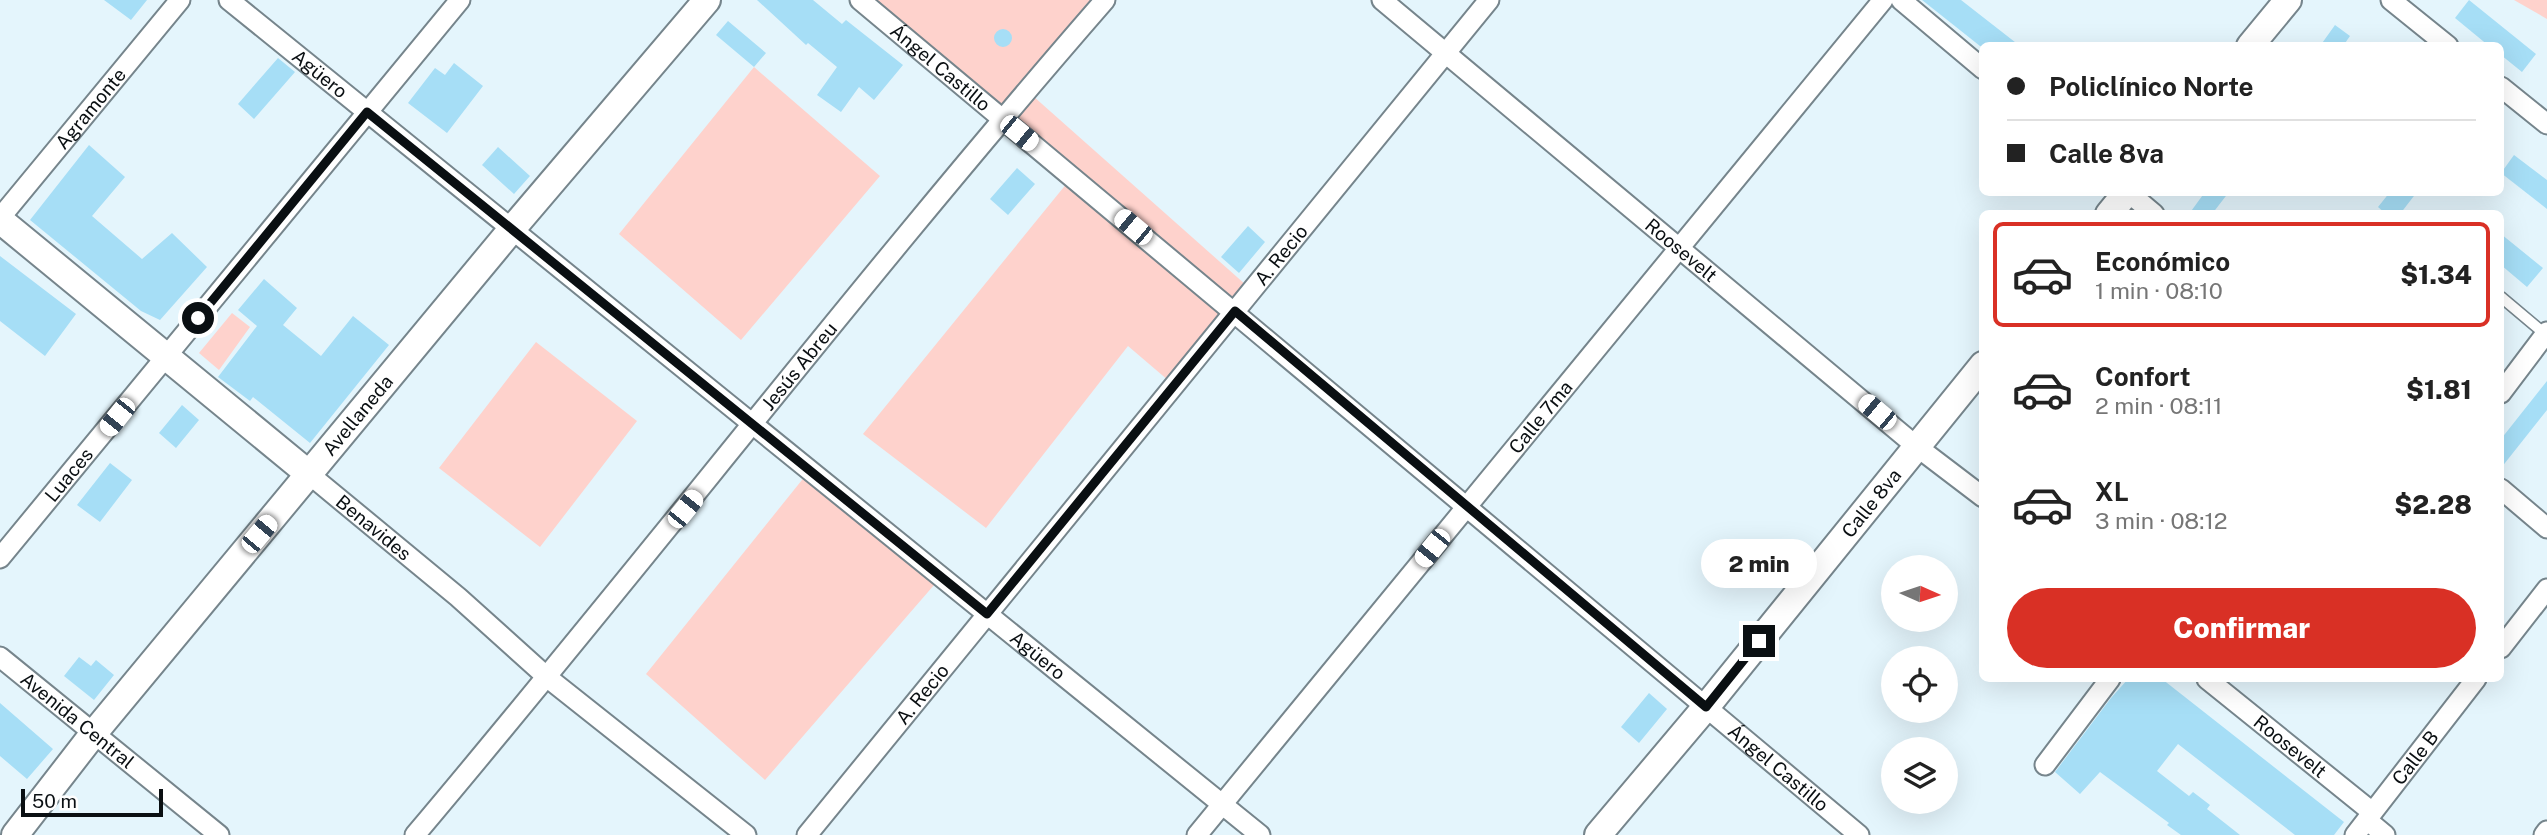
<!DOCTYPE html>
<html lang="es">
<head>
<meta charset="utf-8">
<style>
	body { margin:0; font-family:"Public Sans",sans-serif; background:#f6f6f6; color:#222; height:100vh; display:flex; flex-direction:column; font-size:26px; white-space:nowrap }
	* { box-sizing:border-box; margin:0 }
	p { font-size:23px; color:#767676 }
	.icon { flex:none; width:38px; height:38px; fill:none; stroke:currentColor; stroke-width:2; stroke-linecap:round; stroke-linejoin:round }
	.map { position:relative; flex:1; overflow:hidden }
	.drawer { position:absolute; left:1979px; top:210px; width:525px; height:472px; display:flex; flex-direction:column; background:#fff; border-radius:10px; box-shadow:0 7px 28px #0002 }
	.drawer>* { flex:none }
	.guide { position:absolute; left:1979px; top:42px; width:525px; height:154px; border-radius:10px; box-shadow:0 7px 28px #0002; display:grid; align-content:center; height:154px; padding:0 28px; background:#fff }
	.needle { width:46px; rotate:93deg }
	.controls { position:absolute; left:1881px; top:555px; display:grid; gap:14px }
	.controls a { display:grid; place-items:center; width:77px; height:77px; border-radius:50%; background:#fff; box-shadow:0 7px 28px #0002; font-size:35px }
	.scale { position:absolute; left:21px; bottom:18px; width:142px; box-sizing:border-box; padding-left:7px; border:4px solid #0a0f12; border-top:0; font-size:19px; line-height:24px; white-space:nowrap; color:#0a0f12; -webkit-text-stroke:5px #fefefe; paint-order:stroke }
	.end { position:absolute; width:32px; height:32px; margin:-16px; border:9px solid #0a0f12; background:#fff; box-shadow:0 0 0 4px #fff }
	.from { border-radius:50% }
	.bubble { position:absolute; height:49px; border-radius:24px; background:#fff; box-shadow:0 7px 28px #0002; font-size:23px; font-weight:800; line-height:49px; text-align:center }
	.car { position:absolute; width:21px; height:42px; margin:-21px -10px; border-radius:9px; box-shadow:0 0 5px 2px #0007; background:linear-gradient(#fff 24%,#345 0 40%,#fff 0 76%,#345 0 86%,#fff 0) }
	.guide b { display:flex; align-items:center; gap:24px; height:66px; font-size:26px }
	.guide b+b { border-top:2px solid #e0e0e0 }
	.guide i { width:18px; height:18px; background:#222 }
	ul { padding:12px 0 0; list-style:none }
	li { display:flex; align-items:center; gap:21px; height:105px; margin:0 14px 10px; padding:0 14px; border:4px solid transparent; border-radius:10px }
	li div { flex:1 }
	li b { display:block; font-size:26px }
	li em { font-style:normal; font-weight:800 }
	li.active { border-color:#d93025 }
	li>.icon { width:63px; height:63px; stroke-width:1.5 }
	.action { display:flex; gap:14px; margin-top:auto; padding:14px 28px }
	.action a { flex:1; height:80px; border-radius:42px; background:#d93025; color:#fff; font-size:28px; font-weight:800; line-height:80px; text-align:center }
	.map>svg:first-child { display:block }
	.green { fill:#fed2cc }
	.building { fill:#a6def6 }
	.lines { fill:none; stroke-linecap:round; stroke-linejoin:round }
	.lane-casing { stroke:#76858c; stroke-width:13 }
	.street-casing { stroke:#76858c; stroke-width:23 }
	.secondary-casing { stroke:#76858c; stroke-width:30 }
	.lane { stroke:#fff; stroke-width:10 }
	.street { stroke:#fff; stroke-width:19 }
	.secondary { stroke:#fff; stroke-width:26 }
	.route { stroke:#0a0f12; stroke-width:9 }
	.labels { text-anchor:middle; dominant-baseline:central; stroke-width:5; stroke-linejoin:round; paint-order:stroke }
	.street-label { font-size:19px; fill:#0a0f12; stroke:#fefefe }
</style>
</head>
<body>
<div class="map">
<svg width="2547" height="835" viewBox="0 0 2547 835">
	<rect width="100%" height="100%" fill="#e4f5fc"/>
	<path class="green" d="M857,0H1105L1003,118L1020,116L1033,96L1246,285L1235,298L1182,282L1220,314L1169,381L1128,346L986,528L863,434L1072,177Z
		M2514,0H2547V19Z
		M754,67L880,176L741,340L619,234Z
		M232,313L250,327L219,370L199,353Z
		M536,342L637,421L540,547L439,468Z
		M810,470L941,577L765,780L646,674Z"/>
	<path class="building" d="M104,0H147L131,20Z
		M757,0H813L842,24L846,20L903,65L874,100L859,87L841,112L817,95L837,67L808,43L806,45Z
		M1922,0H1961L2020,46H1980Z
		M2469,0L2536,54L2522,72L2501,55V46H2489L2455,18Z
		M728,21L766,53L754,67L716,35Z
		M2335,25L2350,36L2343,46H2320Z
		M994 38a9 9 0 1 1 18 0a9 9 0 1 1-18 0Z
		M278,58L295,72L254,119L238,104Z
		M454,63L483,86L447,133L408,103L435,68L445,75Z
		M89,145L125,177L92,216L142,259L172,233L207,267L160,320L141,311L30,220Z
		M498,147L530,176L514,194L482,165Z
		M2514,155L2547,180V209L2501,173Z
		M1017,168L1035,184L1008,215L990,199Z
		M2205,192H2229L2212,214H2189Z
		M2390,192H2417L2400,214H2386L2378,207Z
		M1248,226L1265,242L1239,273L1221,257Z
		M2501,234L2543,268L2527,287L2501,265Z
		M0,256L76,314L45,356L0,321Z
		M264,279L297,308L283,325L321,356L353,316L389,345L310,443L253,397L250,401L218,377L257,326L238,310Z
		M2547,381V410L2501,468V439Z
		M182,405L199,420L176,448L159,433Z
		M110,463L132,480L100,522L77,505Z
		M79,657L91,666L96,660L114,675L94,700L64,676Z
		M2128,679H2162L2344,822L2334,835H2295L2178,744L2157,771L2189,796L2193,792L2210,805L2207,809L2240,835H2181L2167,825L2169,823L2100,772L2080,794L2055,772L2111,698Z
		M1649,693L1667,709L1639,743L1621,727Z
		M0,703L53,749L27,779L0,756Z"/>
	<g class="lines">
		<g class="lane-casing">
			<path id="lane" d="M2501,297L2545,334"/>
		</g>
		<g class="street-casing">
			<g id="street">
				<path id="s1" d="M229,0L1260,835"/>
				<path id="s2" d="M860,0L1859,835"/>
				<path id="s3" d="M1382,0L1916,446L1983,497"/>
				<path d="M1901,0L1983,69"/>
				<path d="M2391,0L2448,46"/>
				<path d="M2501,87L2547,124"/>
				<path d="M2128,192L2154,214"/>
				<path id="s4" d="M0,218L180,0"/>
				<path d="M2501,393L2547,332"/>
				<path id="s5" d="M309,474L458,597L548,678L746,835"/>
				<path d="M2501,489L2547,528"/>
				<path id="s6" d="M0,558L460,0"/>
				<path d="M2501,648L2547,589"/>
				<path id="s7" d="M0,657L219,835"/>
				<path id="s8" d="M2207,679L2372,812"/>
				<path d="M2045,765L2110,679"/>
				<path d="M2367,820L2385,835"/>
				<path id="s9" d="M415,835C648,559 868,272 1105,0"/>
				<path id="s10" d="M807,835L1489,0"/>
				<path id="s11" d="M1197,835L1883,0"/>
				<path id="s12" d="M2355,835L2476,679"/>
				<path d="M2544,835L2547,831"/>
			</g>
		</g>
		<g class="secondary-casing">
			<g id="secondary">
				<path d="M2250,46L2288,0"/>
				<path d="M2109,214L2127,192"/>
				<path d="M0,220L309,474"/>
				<path id="s13" d="M15,835L94,733L512,229L707,0"/>
				<path id="s14" d="M1598,835L1706,707L1983,365"/>
			</g>
		</g>
		<use href="#lane" class="lane"/>
		<use href="#street" class="street"/>
		<use href="#secondary" class="secondary"/>
	</g>
	<g class="lines">
		<path class="route" d="M198,318L367,112L987,614L1235,311L1706,707L1759,641"/>
	</g>
	<g class="labels">
		<g class="street-label">
			<text stroke="none"><textPath href="#s2" startOffset="105">Ángel Castillo</textPath></text>
			<text stroke="none"><textPath href="#s1" startOffset="117">Agüero</textPath></text>
			<text stroke="none"><textPath href="#s4" startOffset="142">Agramonte</textPath></text>
			<text stroke="none"><textPath href="#s3" startOffset="390">Roosevelt</textPath></text>
			<text stroke="none"><textPath href="#s10" startOffset="749">A. Recio</textPath></text>
			<text stroke="none"><textPath href="#s9" startOffset="606">Jesús Abreu</textPath></text>
			<text stroke="none"><textPath href="#s13" startOffset="542">Avellaneda</textPath></text>
			<text stroke="none"><textPath href="#s11" startOffset="541">Calle 7ma</textPath></text>
			<text stroke="none"><textPath href="#s6" startOffset="108">Luaces</textPath></text>
			<text stroke="none"><textPath href="#s14" startOffset="430">Calle 8va</textPath></text>
			<text stroke="none"><textPath href="#s5" startOffset="84">Benavides</textPath></text>
			<text stroke="none"><textPath href="#s1" startOffset="1041">Agüero</textPath></text>
			<text stroke="none"><textPath href="#s10" startOffset="182">A. Recio</textPath></text>
			<text stroke="none"><textPath href="#s7" startOffset="100">Avenida Central</textPath></text>
			<text stroke="none"><textPath href="#s8" startOffset="107">Roosevelt</textPath></text>
			<text stroke="none"><textPath href="#s12" startOffset="98">Calle B</textPath></text>
			<text stroke="none"><textPath href="#s2" startOffset="1197">Ángel Castillo</textPath></text>
		</g>
	</g>
</svg>
<div class="controls">
<a><svg class="needle" viewBox="-14 -14 28 28"><path d="M0-13l5 13h-10z" fill="#e53935"/><path d="M0 13l5-13h-10z" fill="#767676"/></svg></a>
<a><svg class="icon" aria-label="locate" viewBox="0 0 24 24"><circle cx="12" cy="12" r="6"/><path d="M12 2v4M12 18v4M2 12h4M18 12h4"/></svg></a>
<a><svg class="icon" aria-label="layers" viewBox="0 0 24 24"><path d="M12 4l9 5-9 5-9-5zM3 14l9 5 9-5"/></svg></a>
</div>
<div class="scale">50 m</div>
<i class="end from" style="left:198px;top:318px"></i>
<i class="end" style="left:1759px;top:641px"></i>
<div class="bubble" style="left:1701px;top:539px;width:116px">2 min</div>
<i class="car" style="left:1019px;top:133px;rotate:129deg"></i>
<i class="car" style="left:1133px;top:227px;rotate:310deg"></i>
<i class="car" style="left:1877px;top:412px;rotate:310deg"></i>
<i class="car" style="left:117px;top:417px;rotate:219deg"></i>
<i class="car" style="left:685px;top:509px;rotate:39deg"></i>
<i class="car" style="left:259px;top:534px;rotate:40deg"></i>
<i class="car" style="left:1432px;top:548px;rotate:219deg"></i>
<div class="guide">
<b><i class="from"></i>Policlínico Norte</b>
<b><i></i>Calle 8va</b>
</div>
<section class="drawer">
<ul>
<li class="active"><svg class="icon" aria-label="car" viewBox="0 0 24 24"><path d="M5 17H2v-5l4-1 3-4h7l3 4 3 1v5h-3M9 17h6M6 11h13"/><circle cx="7" cy="17" r="2"/><circle cx="17" cy="17" r="2"/></svg><div><b>Económico</b><p>1 min · 08:10</p></div><em>$1.34</em></li>
<li><svg class="icon" aria-label="car" viewBox="0 0 24 24"><path d="M5 17H2v-5l4-1 3-4h7l3 4 3 1v5h-3M9 17h6M6 11h13"/><circle cx="7" cy="17" r="2"/><circle cx="17" cy="17" r="2"/></svg><div><b>Confort</b><p>2 min · 08:11</p></div><em>$1.81</em></li>
<li><svg class="icon" aria-label="car" viewBox="0 0 24 24"><path d="M5 17H2v-5l4-1 3-4h7l3 4 3 1v5h-3M9 17h6M6 11h13"/><circle cx="7" cy="17" r="2"/><circle cx="17" cy="17" r="2"/></svg><div><b>XL</b><p>3 min · 08:12</p></div><em>$2.28</em></li>
</ul>
<div class="action"><a>Confirmar</a></div>
</section>
</div>
</body>
</html>
